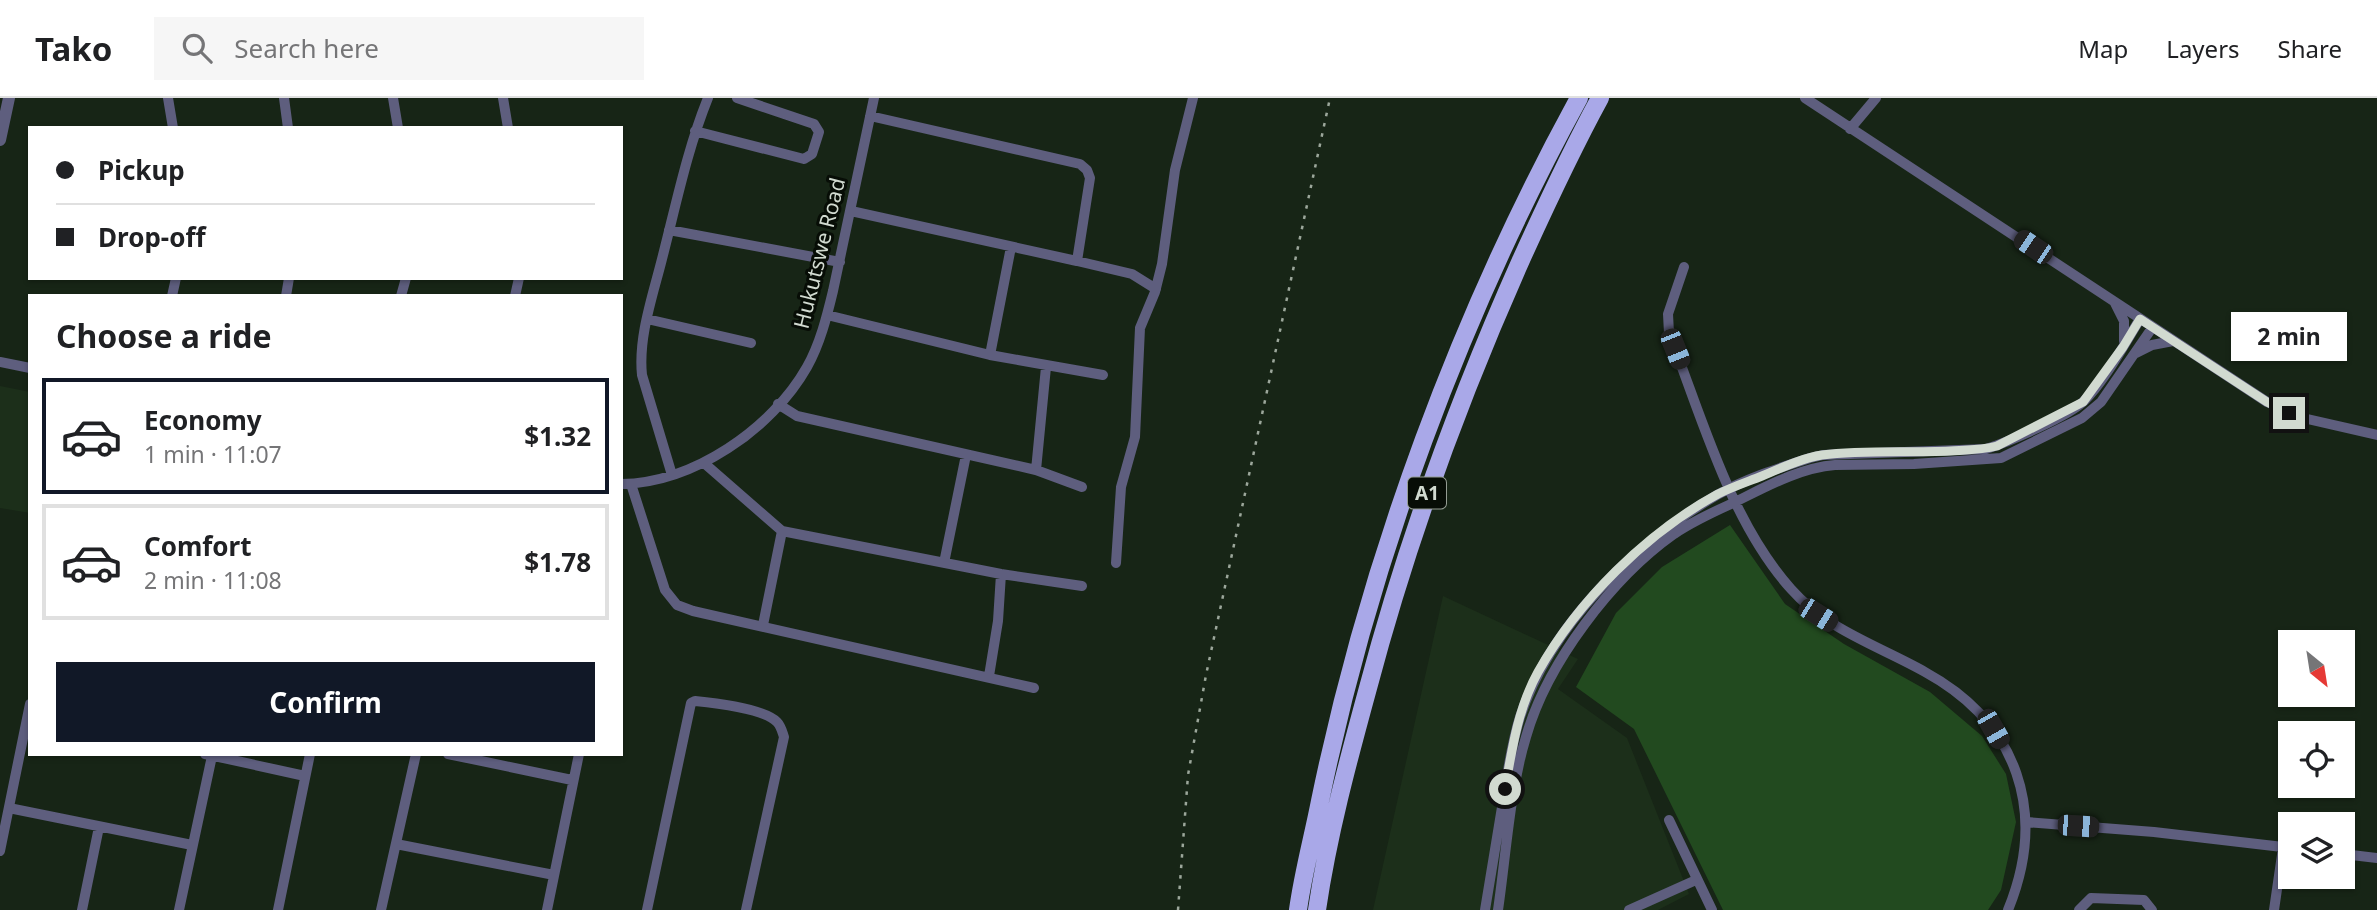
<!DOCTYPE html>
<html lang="en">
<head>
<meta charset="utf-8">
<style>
	body { margin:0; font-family:"Noto Sans",sans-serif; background:#f6f6f6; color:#202124; height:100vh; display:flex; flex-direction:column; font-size:26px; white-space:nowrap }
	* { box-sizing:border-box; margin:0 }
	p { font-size:23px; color:#757577 }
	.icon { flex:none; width:38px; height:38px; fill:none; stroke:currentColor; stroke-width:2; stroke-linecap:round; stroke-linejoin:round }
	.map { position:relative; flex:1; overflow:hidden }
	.sheet { position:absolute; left:28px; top:196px; width:595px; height:462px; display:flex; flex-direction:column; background:#fff; border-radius:0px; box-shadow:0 2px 5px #0004 }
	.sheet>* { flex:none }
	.guide { position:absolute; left:28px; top:28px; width:595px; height:154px; border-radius:0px; box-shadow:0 2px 5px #0004; display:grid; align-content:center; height:154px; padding:0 28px; background:#fff }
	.needle { width:46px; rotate:150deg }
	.fabs { position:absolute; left:2278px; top:532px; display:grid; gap:14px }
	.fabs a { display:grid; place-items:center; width:77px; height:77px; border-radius:0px; background:#fff; box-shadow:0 2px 5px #0004; font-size:35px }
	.end { position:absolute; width:32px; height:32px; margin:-16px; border:9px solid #d1dad0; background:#111; box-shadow:0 0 0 4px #111 }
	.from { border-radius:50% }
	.bubble { position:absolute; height:49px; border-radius:0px; background:#fff; box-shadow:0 2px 5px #0004; font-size:23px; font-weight:700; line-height:49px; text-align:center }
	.car { position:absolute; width:21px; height:42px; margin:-21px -10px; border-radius:9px; box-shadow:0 0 5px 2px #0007; background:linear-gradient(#222 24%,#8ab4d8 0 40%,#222 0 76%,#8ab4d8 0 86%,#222 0) }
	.guide b { display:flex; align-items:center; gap:24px; height:66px; font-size:26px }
	.guide b+b { border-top:2px solid #e0e0e0 }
	.guide i { width:18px; height:18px; background:#202124 }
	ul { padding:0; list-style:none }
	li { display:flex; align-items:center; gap:21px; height:116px; margin:0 14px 10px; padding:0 14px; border:4px solid #e0e0e0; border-radius:0px }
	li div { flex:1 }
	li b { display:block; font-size:26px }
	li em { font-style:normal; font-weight:700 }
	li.current { border-color:#111827 }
	li>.icon { width:63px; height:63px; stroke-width:1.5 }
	h2 { padding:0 28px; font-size:32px; line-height:84px }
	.cta { display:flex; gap:14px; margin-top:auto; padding:14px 28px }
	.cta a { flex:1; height:80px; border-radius:0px; background:#111827; color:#fff; font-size:28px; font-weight:700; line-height:80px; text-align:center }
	header { display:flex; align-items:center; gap:42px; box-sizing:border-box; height:98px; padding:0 35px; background:#fff; border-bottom:2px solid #e0e0e0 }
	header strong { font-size:33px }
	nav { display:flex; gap:38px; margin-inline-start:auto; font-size:24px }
	.search { width:490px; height:63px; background:#f6f6f6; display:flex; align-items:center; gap:18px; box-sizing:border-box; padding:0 24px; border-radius:0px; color:#757577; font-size:26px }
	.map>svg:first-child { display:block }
	.built { fill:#1c2f1a }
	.green { fill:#224a1f }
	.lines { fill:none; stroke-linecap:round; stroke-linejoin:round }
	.minor { stroke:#5e5e7e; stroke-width:10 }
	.tertiary { stroke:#5e5e7e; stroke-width:12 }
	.trunk { stroke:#a9a8e8; stroke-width:18 }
	.rail { stroke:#9ca79b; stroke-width:2.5; stroke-dasharray:3.5 7; stroke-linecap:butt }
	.route { stroke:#d1dad0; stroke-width:9 }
	.labels { text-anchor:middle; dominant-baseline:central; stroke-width:6; stroke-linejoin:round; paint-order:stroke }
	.shield { fill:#070d06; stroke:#949c93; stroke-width:2 }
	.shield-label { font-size:19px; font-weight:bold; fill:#d1dad0 }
	.street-label { font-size:21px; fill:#d1dad0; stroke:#070d06 }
</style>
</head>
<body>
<header>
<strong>Tako</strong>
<div class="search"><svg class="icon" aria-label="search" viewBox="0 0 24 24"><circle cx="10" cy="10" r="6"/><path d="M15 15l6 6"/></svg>Search here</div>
<nav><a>Map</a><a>Layers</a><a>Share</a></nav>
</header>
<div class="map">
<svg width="2377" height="812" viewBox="0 0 2377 812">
	<rect width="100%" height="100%" fill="#172516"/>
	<path class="built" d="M0,288L30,294V415L0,410Z
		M1443,498L1578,561L1558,591L1627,640L1689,796L1658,812H1373Z"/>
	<path class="green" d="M1730,427L1785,506L1844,546L1930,594L1982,638L2006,676L2016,724L2001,792L1988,812H1723L1634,631L1576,589L1616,515L1662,469Z"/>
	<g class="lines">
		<path class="minor" d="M168,0L173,30
			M284,0L288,30
			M393,0L398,30
			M503,0L508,30
			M1805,0L2267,304L2303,320L2377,337
			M1850,31L1876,0
			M695,33L804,61L812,56L819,34L814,26L737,0
			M851,113L1077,163L1090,80L1087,72L1080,66L870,18
			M669,132L840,164
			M1077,163L1132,176L1156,191
			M1684,169L1668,216L1669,235C1702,319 1730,423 1791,491C1827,532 1879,548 1925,574C2018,625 2048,714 2008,812
			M172,198L176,180
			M286,198L289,180
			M401,198L406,180
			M515,198L519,180
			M2115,205L2124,223V243
			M827,217L990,257L1103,277
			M647,221L751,245
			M2136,255L2152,247L2173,243
			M990,257L1011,149
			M0,264L30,270
			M778,306L797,318L1036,372L1082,389
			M704,365L782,433L1001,476L1082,488
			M1036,372L1046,269
			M672,377L642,277C638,239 653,197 662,161C676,107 687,52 708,0
			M621,386C693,385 772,331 807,269C820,246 827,218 833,193L874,0
			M631,386L665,492L677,507L693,513L1034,590
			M944,465L966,357
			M1116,465L1121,389L1135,339L1140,230L1155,194L1162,166L1175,72L1193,0
			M763,527L782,433
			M989,578L998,523L1001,476
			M205,656L305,678
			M448,656L572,682
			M9,710L192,747
			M1669,722L1712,812
			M2026,724L2154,734L2291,750
			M396,746L554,777
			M0,753L30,606
			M2343,756L2377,760
			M82,812L99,729
			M179,812L212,658
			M278,812L310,656
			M381,812L416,656
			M547,812L579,656
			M647,812L691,605L695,603C715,605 763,610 777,624C781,628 782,633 784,639L746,812
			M1485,812C1491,774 1498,735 1504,697C1508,671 1512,644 1520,619C1550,527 1635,445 1717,397C1745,381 1779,370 1810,360L1823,357L1986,351C2008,344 2069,318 2084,303C2104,284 2125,245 2140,221
			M1498,812C1506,757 1510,691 1526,639C1547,565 1612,480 1674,436C1692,424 1711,415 1731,406C1764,390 1798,370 1835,367L1914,366L2001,360L2082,320L2101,304L2152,230
			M1629,812L1696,782
			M2079,812L2091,800L2144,802L2152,812
			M2274,812L2283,750"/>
		<path class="tertiary" d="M0,42L9,0"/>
		<path class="trunk" d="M1298,812C1303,775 1313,739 1320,703C1370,461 1460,217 1579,0
			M1317,812C1328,737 1348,663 1368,590C1407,443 1459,301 1521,162C1546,107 1571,53 1600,0"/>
		<path class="rail" d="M1178,812L1188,677L1206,577L1330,0"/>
	</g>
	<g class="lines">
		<path class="route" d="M1505,691C1512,651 1518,610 1538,574C1578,503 1646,435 1718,396C1732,389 1747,384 1762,378C1781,370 1802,360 1822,357C1864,352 1908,355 1950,353C1966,352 1982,352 1997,348L2083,304L2123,249L2140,221L2267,304L2289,315"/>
	</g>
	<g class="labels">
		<rect class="shield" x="1408" y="379.5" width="38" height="31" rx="5"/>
		<g class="shield-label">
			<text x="1427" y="395">A1</text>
		</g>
		<g class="street-label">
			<text transform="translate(819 155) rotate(-76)">Hukutswe Road</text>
		</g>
	</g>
</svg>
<div class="fabs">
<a><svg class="needle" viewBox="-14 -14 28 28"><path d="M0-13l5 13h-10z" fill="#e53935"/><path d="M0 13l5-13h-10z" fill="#757577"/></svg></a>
<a><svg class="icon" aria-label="locate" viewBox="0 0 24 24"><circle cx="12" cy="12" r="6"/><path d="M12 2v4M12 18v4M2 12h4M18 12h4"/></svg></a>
<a><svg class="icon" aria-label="layers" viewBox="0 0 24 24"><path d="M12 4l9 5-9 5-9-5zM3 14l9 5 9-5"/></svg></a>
</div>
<i class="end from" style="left:1505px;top:691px"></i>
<i class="end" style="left:2289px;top:315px"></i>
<div class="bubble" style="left:2231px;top:214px;width:116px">2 min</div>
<i class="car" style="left:2033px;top:149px;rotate:304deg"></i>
<i class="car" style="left:1675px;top:251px;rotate:158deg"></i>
<i class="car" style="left:1818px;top:517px;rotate:122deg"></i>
<i class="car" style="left:1993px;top:631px;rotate:150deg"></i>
<i class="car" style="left:2078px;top:728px;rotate:94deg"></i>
<div class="guide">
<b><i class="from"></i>Pickup</b>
<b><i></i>Drop-off</b>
</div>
<section class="sheet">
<h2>Choose a ride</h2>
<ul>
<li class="current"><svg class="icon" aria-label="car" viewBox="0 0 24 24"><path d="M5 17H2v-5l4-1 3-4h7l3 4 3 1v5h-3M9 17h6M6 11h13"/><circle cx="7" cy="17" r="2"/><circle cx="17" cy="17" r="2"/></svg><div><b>Economy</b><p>1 min · 11:07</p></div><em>$1.32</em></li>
<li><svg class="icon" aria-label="car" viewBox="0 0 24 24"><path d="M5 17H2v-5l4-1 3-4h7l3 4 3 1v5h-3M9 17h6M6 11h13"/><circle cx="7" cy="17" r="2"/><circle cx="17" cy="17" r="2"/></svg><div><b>Comfort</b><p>2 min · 11:08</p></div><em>$1.78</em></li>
</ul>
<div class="cta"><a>Confirm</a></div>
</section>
</div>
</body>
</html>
